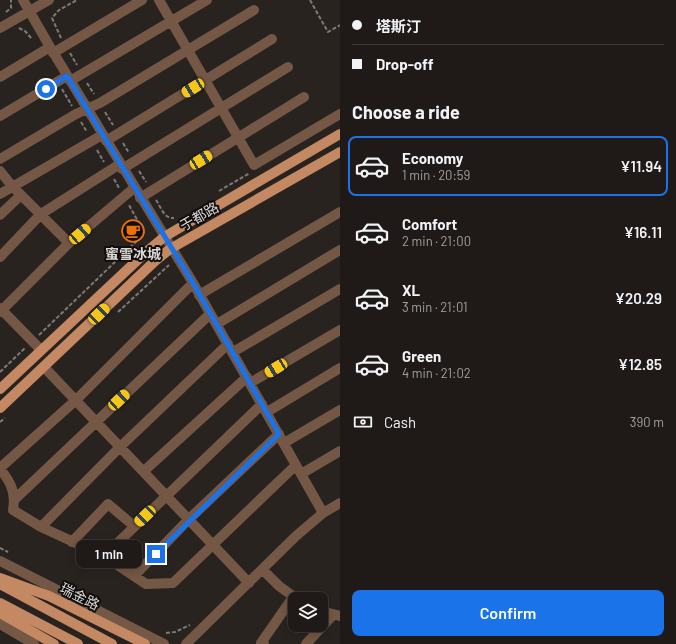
<!DOCTYPE html>
<html lang="en">
<head>
<meta charset="utf-8">
<style>
	body { margin:0; font-family:Barlow,"Noto Sans SC",sans-serif; background:#2c2725; color:#f1f3f6; height:100vh; display:flex; flex-direction:column; font-size:15px; white-space:nowrap }
	* { box-sizing:border-box; margin:0 }
	p { font-size:13px; color:#a1a1a2 }
	.icon { flex:none; width:22px; height:22px; fill:none; stroke:currentColor; stroke-width:2; stroke-linecap:round; stroke-linejoin:round }
	.map { position:relative; flex:1; overflow:hidden }
	.side { display:flex; flex-direction:column; background:#1f1a18; width:336px }
	.side>* { flex:none }
	.banner { display:grid; align-content:center; height:88px; padding:0 12px; background:#1f1a18 }
	.buttons { position:absolute; left:288px; top:592px; display:grid; gap:8px }
	.buttons a { display:grid; place-items:center; width:40px; height:40px; border-radius:8px; background:#1f1a18; box-shadow:0 2px 10px #0003,0 0 0 1px #3c3837; font-size:20px }
	.end { position:absolute; width:18px; height:18px; margin:-9px; border:5px solid #1a73e8; background:#fff; box-shadow:0 0 0 2px #fff }
	.from { border-radius:50% }
	.bubble { position:absolute; height:28px; border-radius:8px; background:#1f1a18; box-shadow:0 2px 10px #0003,0 0 0 1px #3c3837; font-size:13px; font-weight:600; line-height:28px; text-align:center }
	.car { position:absolute; width:12px; height:24px; margin:-12px -6px; border-radius:5px; box-shadow:0 0 3px 1px #0007; background:linear-gradient(#f5c518 24%,#345 0 40%,#f5c518 0 76%,#345 0 86%,#f5c518 0) }
	.banner b { display:flex; align-items:center; gap:14px; height:38px; font-size:15px }
	.banner b+b { border-top:1px solid #3c3837 }
	.banner i { width:10px; height:10px; background:#f1f3f6 }
	ul { padding:0; list-style:none }
	li { display:flex; align-items:center; gap:12px; height:60px; margin:0 8px 6px; padding:0 4px; border:2px solid transparent; border-radius:8px }
	li div { flex:1 }
	li b { display:block; font-size:15px }
	li em { font-style:normal; font-weight:600 }
	li.current { border-color:#1a73e8 }
	li>.icon { width:36px; height:36px; stroke-width:1.5 }
	h2 { padding:0 12px; font-size:18px; line-height:48px }
	.pay { display:flex; align-items:center; gap:10px; height:44px; padding:0 12px; font-size:15px }
	.pay p { margin-inline-start:auto }
	.action { display:flex; gap:8px; margin-top:auto; padding:8px 12px }
	.action a { flex:1; height:46px; border-radius:8px; background:#1a73e8; color:#fff; font-size:16px; font-weight:600; line-height:46px; text-align:center }
	main { display:flex; flex:1; min-height:0 }
	.map>svg:first-child { display:block }
	.lines { fill:none; stroke-linecap:round; stroke-linejoin:round }
	.path { stroke:#7f7a77; stroke-width:2; stroke-dasharray:4 2; stroke-linecap:butt }
	.minor { stroke:#745745; stroke-width:10 }
	.major { stroke:#c48862; stroke-width:10 }
	.route { stroke:#1a73e8; stroke-width:5 }
	.labels { text-anchor:middle; dominant-baseline:central; stroke-width:4; stroke-linejoin:round; paint-order:stroke }
	.street-label { font-size:14px; fill:#ddd9d7; stroke:#100d0c }
	.poi-label { font-size:14px; font-weight:bold; fill:#ddd9d7; stroke:#100d0c }
</style>
</head>
<body>
<main>
<div class="map">
<svg width="340" height="644" viewBox="0 0 340 644">
	<rect width="100%" height="100%" fill="#292320"/>
	<g class="lines">
		<path class="path" d="M310,0L328,32L340,25
			M6,12L11,8V0
			M19,28L25,31L32,39
			M61,38L52,18L59,10L77,0
			M70,53L77,65
			M87,83L94,94
			M62,89L72,106
			M105,112L113,125
			M81,122L87,132
			M123,143L129,153
			M97,150L104,162
			M139,171L146,182
			M114,179L119,188
			M219,191L250,173
			M156,200C161,207 164,219 174,218
			M118,312L169,265
			M39,335L142,236L144,232L129,205
			M0,372L26,347
			M0,422L5,418
			M0,548L8,552
			M166,633L175,632L190,625"/>
		<path class="minor" d="M23,0L50,47L193,283L323,513
			M159,0L254,165L340,114
			M0,28L49,0
			M53,53L142,0
			M0,77L50,47
			M70,81L207,0
			M0,116L67,76
			M106,141L272,39
			M0,159L76,114L100,103L254,10
			M122,169L288,67
			M0,171L12,186L69,243
			M0,194L102,135
			M140,198L304,97
			M0,215L21,195
			M0,257L41,214L120,164
			M199,295L340,212
			M0,308L40,349
			M0,312L69,243L134,188
			M217,324L340,250
			M233,352L340,289
			M44,367L249,583
			M250,383L340,330
			M267,412L340,368
			M284,443L340,410
			M0,468L76,400L193,283
			M0,469C11,482 16,493 13,510L41,527L104,556L146,584L173,583L296,465
			M144,471L247,377
			M301,474L340,451
			M15,499L210,314
			M41,527L120,447L228,344
			M72,542L108,504L134,526
			M104,556L262,404
			M0,561L164,644
			M263,570L279,586L297,599
			M134,576L189,519L279,434
			M321,611L340,616
			M0,624L34,644
			M186,644L296,536L323,513L340,503
			M264,644L261,643L293,597
			M306,644L333,615"/>
		<path class="major" d="M0,389L145,253L164,237L340,134
			M0,408L155,261L170,249L340,152
			M0,578L49,596L145,644
			M0,584L112,644
			M0,603L78,644
			M0,613L54,644"/>
	</g>
	<g class="lines">
		<path class="route" d="M46,89L67,76L193,283L279,434L156,554"/>
	</g>
	<defs>
		<g id="cafe-ring" transform="scale(1.15)"><circle r="9.5" fill="#100d0c" stroke="#e8710a" stroke-width="1.5"/><path d="M-5.5-4.5H6V0H3Q3 3.5 0 3.5H-2.5Q-5.5 3.5-5.5 0ZM3-3.2v2h1.7v-2ZM-6 4.5H4V6H-6Z" fill="#e8710a"/></g>
	</defs>
	<g fill-rule="evenodd">
		<use href="#cafe-ring" x="133" y="231"/>
	</g>
	<g class="labels">
		<g class="street-label">
			<text transform="translate(199 216) rotate(-30)">于都路</text>
			<text transform="translate(80 596) rotate(27)">瑞金路</text>
		</g>
		<g class="poi-label">
			<text x="133" y="253">蜜雪冰城</text>
		</g>
	</g>
</svg>
<div class="buttons">
<a><svg class="icon" aria-label="layers" viewBox="0 0 24 24"><path d="M12 4l9 5-9 5-9-5zM3 14l9 5 9-5"/></svg></a>
</div>
<i class="end from" style="left:46px;top:89px"></i>
<i class="end" style="left:156px;top:554px"></i>
<div class="bubble" style="left:76px;top:540px;width:66px">1 min</div>
<i class="car" style="left:193px;top:88px;rotate:238deg"></i>
<i class="car" style="left:201px;top:160px;rotate:58deg"></i>
<i class="car" style="left:80px;top:234px;rotate:49deg"></i>
<i class="car" style="left:99px;top:314px;rotate:46deg"></i>
<i class="car" style="left:276px;top:368px;rotate:239deg"></i>
<i class="car" style="left:119px;top:400px;rotate:47deg"></i>
<i class="car" style="left:145px;top:516px;rotate:226deg"></i>
</div>
<section class="side">
<div class="banner">
<b><i class="from"></i>塔斯汀</b>
<b><i></i>Drop-off</b>
</div>
<h2>Choose a ride</h2>
<ul>
<li class="current"><svg class="icon" aria-label="car" viewBox="0 0 24 24"><path d="M5 17H2v-5l4-1 3-4h7l3 4 3 1v5h-3M9 17h6M6 11h13"/><circle cx="7" cy="17" r="2"/><circle cx="17" cy="17" r="2"/></svg><div><b>Economy</b><p>1 min · 20:59</p></div><em>¥11.94</em></li>
<li><svg class="icon" aria-label="car" viewBox="0 0 24 24"><path d="M5 17H2v-5l4-1 3-4h7l3 4 3 1v5h-3M9 17h6M6 11h13"/><circle cx="7" cy="17" r="2"/><circle cx="17" cy="17" r="2"/></svg><div><b>Comfort</b><p>2 min · 21:00</p></div><em>¥16.11</em></li>
<li><svg class="icon" aria-label="car" viewBox="0 0 24 24"><path d="M5 17H2v-5l4-1 3-4h7l3 4 3 1v5h-3M9 17h6M6 11h13"/><circle cx="7" cy="17" r="2"/><circle cx="17" cy="17" r="2"/></svg><div><b>XL</b><p>3 min · 21:01</p></div><em>¥20.29</em></li>
<li><svg class="icon" aria-label="car" viewBox="0 0 24 24"><path d="M5 17H2v-5l4-1 3-4h7l3 4 3 1v5h-3M9 17h6M6 11h13"/><circle cx="7" cy="17" r="2"/><circle cx="17" cy="17" r="2"/></svg><div><b>Green</b><p>4 min · 21:02</p></div><em>¥12.85</em></li>
</ul>
<div class="pay"><svg class="icon" aria-label="cash" viewBox="0 0 24 24"><path d="M3 7h18v10H3z"/><circle cx="12" cy="12" r="2"/></svg>Cash<p>390 m</p></div>
<div class="action"><a>Confirm</a></div>
</section>
</main>
</body>
</html>
